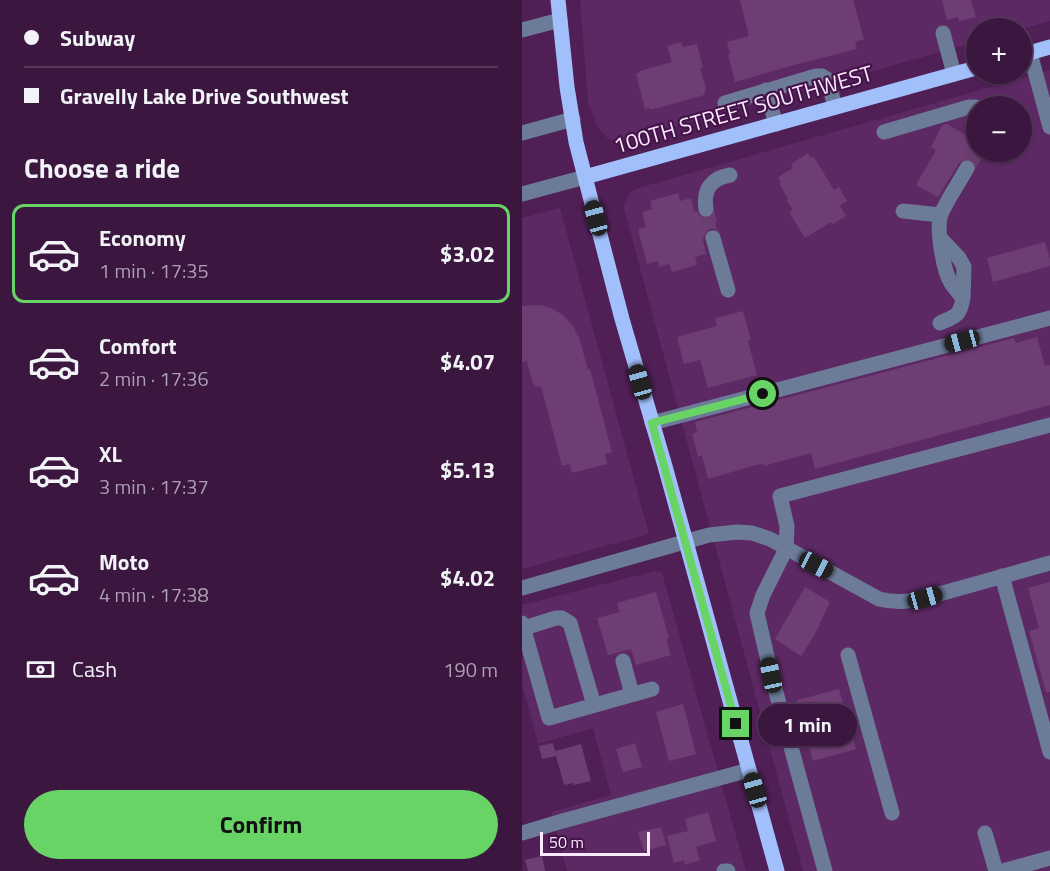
<!DOCTYPE html>
<html lang="en">
<head>
<meta charset="utf-8">
<style>
	body { margin:0; font-family:"Titillium Web",sans-serif; background:#422047; color:#f1f3f6; height:100vh; display:flex; flex-direction:column; font-size:22px; white-space:nowrap }
	* { box-sizing:border-box; margin:0 }
	p { font-size:20px; color:#ac9fb1 }
	.icon { flex:none; width:33px; height:33px; fill:none; stroke:currentColor; stroke-width:2; stroke-linecap:round; stroke-linejoin:round }
	.map { position:relative; flex:1; overflow:hidden }
	.side { display:flex; flex-direction:column; background:#3b1740; width:522px }
	.side>* { flex:none }
	.banner { display:grid; align-content:center; height:132px; padding:0 24px; background:#3b1740 }
	.buttons { position:absolute; left:444px; top:18px; display:grid; gap:12px }
	.buttons a { display:grid; place-items:center; width:66px; height:66px; border-radius:50%; background:#3b1740; box-shadow:0 2px 4px #0004,0 0 0 2px #543659; font-size:30px }
	.scale { position:absolute; left:18px; bottom:15px; width:110px; box-sizing:border-box; padding-left:6px; border:3px solid #fae8fc; border-top:0; font-size:16px; line-height:21px; white-space:nowrap; color:#fae8fc; -webkit-text-stroke:4px #44144a; paint-order:stroke }
	.end { position:absolute; width:27px; height:27px; margin:-14px; border:8px solid #68d465; background:#111; box-shadow:0 0 0 3px #111 }
	.from { border-radius:50% }
	.bubble { position:absolute; height:42px; border-radius:21px; background:#3b1740; box-shadow:0 2px 4px #0004,0 0 0 2px #543659; font-size:20px; font-weight:700; line-height:42px; text-align:center }
	.car { position:absolute; width:18px; height:36px; margin:-18px -9px; border-radius:8px; box-shadow:0 0 4px 2px #0007; background:linear-gradient(#222 24%,#8ab4d8 0 40%,#222 0 76%,#8ab4d8 0 86%,#222 0) }
	.banner b { display:flex; align-items:center; gap:21px; height:57px; font-size:22px }
	.banner b+b { border-top:2px solid #543659 }
	.banner i { width:15px; height:15px; background:#f1f3f6 }
	ul { padding:0; list-style:none }
	li { display:flex; align-items:center; gap:18px; height:99px; margin:0 12px 9px; padding:0 12px; border:3px solid transparent; border-radius:12px }
	li div { flex:1 }
	li b { display:block; font-size:22px }
	li em { font-style:normal; font-weight:700 }
	li.selected { border-color:#68d465 }
	li>.icon { width:54px; height:54px; stroke-width:1.5 }
	h2 { padding:0 24px; font-size:27px; line-height:72px }
	.pay { display:flex; align-items:center; gap:15px; height:66px; padding:0 24px; font-size:22px }
	.pay p { margin-inline-start:auto }
	.action { display:flex; gap:12px; margin-top:auto; padding:12px 24px }
	.action a { flex:1; height:69px; border-radius:36px; background:#68d465; color:#111; font-size:24px; font-weight:700; line-height:69px; text-align:center }
	main { display:flex; flex:1; min-height:0 }
	.map>svg:first-child { display:block }
	.built { fill:#5d2964; fill-rule:evenodd }
	.building { fill:#6e3d74 }
	.lines { fill:none; stroke-linecap:round; stroke-linejoin:round }
	.minor-tunnel { stroke:#693d6e; stroke-width:15; stroke-dasharray:15 8; stroke-linecap:butt }
	.minor { stroke:#6c7c98; stroke-width:15 }
	.major { stroke:#a1bffa; stroke-width:15 }
	.route { stroke:#68d465; stroke-width:8 }
	.labels { text-anchor:middle; dominant-baseline:central; stroke-width:4.5; stroke-linejoin:round; paint-order:stroke }
	.street-label { font-size:22px; fill:#fae8fc; stroke:#44144a }
</style>
</head>
<body>
<main>
<section class="side">
<div class="banner">
<b><i class="from"></i>Subway</b>
<b><i></i>Gravelly Lake Drive Southwest</b>
</div>
<h2>Choose a ride</h2>
<ul>
<li class="selected"><svg class="icon" aria-label="car" viewBox="0 0 24 24"><path d="M5 17H2v-5l4-1 3-4h7l3 4 3 1v5h-3M9 17h6M6 11h13"/><circle cx="7" cy="17" r="2"/><circle cx="17" cy="17" r="2"/></svg><div><b>Economy</b><p>1 min · 17:35</p></div><em>$3.02</em></li>
<li><svg class="icon" aria-label="car" viewBox="0 0 24 24"><path d="M5 17H2v-5l4-1 3-4h7l3 4 3 1v5h-3M9 17h6M6 11h13"/><circle cx="7" cy="17" r="2"/><circle cx="17" cy="17" r="2"/></svg><div><b>Comfort</b><p>2 min · 17:36</p></div><em>$4.07</em></li>
<li><svg class="icon" aria-label="car" viewBox="0 0 24 24"><path d="M5 17H2v-5l4-1 3-4h7l3 4 3 1v5h-3M9 17h6M6 11h13"/><circle cx="7" cy="17" r="2"/><circle cx="17" cy="17" r="2"/></svg><div><b>XL</b><p>3 min · 17:37</p></div><em>$5.13</em></li>
<li><svg class="icon" aria-label="car" viewBox="0 0 24 24"><path d="M5 17H2v-5l4-1 3-4h7l3 4 3 1v5h-3M9 17h6M6 11h13"/><circle cx="7" cy="17" r="2"/><circle cx="17" cy="17" r="2"/></svg><div><b>Moto</b><p>4 min · 17:38</p></div><em>$4.02</em></li>
</ul>
<div class="pay"><svg class="icon" aria-label="cash" viewBox="0 0 24 24"><path d="M3 7h18v10H3z"/><circle cx="12" cy="12" r="2"/></svg>Cash<p>190 m</p></div>
<div class="action"><a>Confirm</a></div>
</section>
<div class="map">
<svg width="528" height="871" viewBox="0 0 528 871">
	<rect width="100%" height="100%" fill="#4f1f55"/>
	<path class="built" d="M58,0H528V21L500,29L454,28V42L104,140L86,139L75,126L66,101Z
		M528,70V871H281L101,205L108,193L113,189ZM454,106H500V152H454Z
		M38,208L127,534L0,569V218Z
		M133,571L140,573L224,871H45L29,812L89,795L71,728L16,744L0,682V605Z"/>
	<path class="building" d="M218,0H331L342,39L333,42L335,49L272,65L213,82L206,55L208,54L205,42L227,36Z
		M420,0H449L454,17L437,21L436,17L425,20Z
		M159,42L161,47L175,44L181,68H178L184,88L182,95L129,110L128,108L123,109L114,74L118,72V71L150,62L145,46Z
		M425,124L454,141V158L452,162L449,159L444,158L437,163L416,197L394,185L414,150L409,147L420,125Z
		M286,153L288,158L292,157L312,190L317,187L325,201L318,206L324,216L311,224L309,222L283,238L267,212L271,210L264,200L266,199L257,183L259,182L256,177L271,168L269,164Z
		M156,193L158,201L169,198L172,212L175,211L179,218L185,219L191,215L195,229H188L182,235L181,240L184,254L173,257L175,265L150,272L147,264L137,267L136,261L125,264L116,229L124,227L120,212L130,209L128,201Z
		M523,242L528,259V266L471,282L465,258Z
		M18,305L29,308L41,315L51,326L56,337H57L66,370L68,369L90,452L83,454L85,464L50,473L48,464L40,466L19,386L13,387L12,384H11L5,361L0,362V306Z
		M221,311L229,340L226,341L235,375L186,388L178,360L162,364L155,337L195,326L193,318Z
		M515,337L523,366L528,365V405L293,469L289,453L242,466L241,464L234,465L186,479L180,455L176,457L170,434L175,432L173,422L492,338L494,343Z
		M528,582V692H524L507,631L517,628L506,588Z
		M283,587L308,602L293,634L279,656L253,639Z
		M134,592L147,638L144,639L149,655L114,665L109,649L86,655L75,618L98,612L95,603Z
		M317,689L334,749L291,761L275,700Z
		M161,704L174,754L147,761L134,712Z
		M31,743L33,751L59,744L69,781L52,785L51,783L42,785L34,756L20,759L17,746Z
		M113,743L120,767L101,772L94,749Z
		M186,812L194,841L174,847L178,860L163,865L162,860L152,863L145,836L166,831L163,819Z
		M139,827L144,845L122,851L116,832Z
		M20,856L23,871H6L3,860Z"/>
	<g class="lines">
		<path class="minor-tunnel" d="M445,168L455,152
			M184,209L191,238"/>
		<path class="minor" d="M0,30L38,20
			M421,33L432,74
			M508,53L528,127
			M244,90L254,124
			M203,103L294,76H300L306,80L313,107
			M362,132L447,107H454
			M0,133L51,119
			M0,194L63,177
			M184,209C181,190 189,178 208,175
			M381,211L418,215
			M191,238L206,290
			M419,239L437,258L442,267L441,298
			M418,323C434,316 438,316 441,298C437,293 432,288 429,283C421,270 414,227 419,214C426,198 437,183 445,168
			M130,423L528,318
			M480,576L528,752
			M0,588L187,535L215,532L230,533L248,539L357,599C373,603 386,602 403,598L528,563
			M0,623L27,718L130,689
			M2,628L34,618H40L48,623L72,705
			M326,655L370,813
			M101,661L110,694
			M0,833L37,822L227,770
			M463,833L474,871
			M202,871H206
			M303,871L249,674L235,613L241,595L264,549L265,526L258,496L528,425
			M481,871L528,858"/>
		<path class="major" d="M36,0L45,87L54,142L63,177L100,319L143,466L255,871
			M500,55L528,47
			M63,177L454,68"/>
	</g>
	<g class="lines">
		<path class="route" d="M214,724L130,423L241,394"/>
	</g>
	<g class="labels">
		<g class="street-label">
			<text transform="translate(221 109) rotate(-16)">100TH STREET SOUTHWEST</text>
		</g>
	</g>
</svg>
<div class="buttons">
<a>+</a>
<a>−</a>
</div>
<div class="scale">50 m</div>
<i class="end from" style="left:241px;top:394px"></i>
<i class="end" style="left:214px;top:724px"></i>
<div class="bubble" style="left:236px;top:704px;width:99px">1 min</div>
<i class="car" style="left:74px;top:218px;rotate:345deg"></i>
<i class="car" style="left:440px;top:341px;rotate:255deg"></i>
<i class="car" style="left:118px;top:382px;rotate:344deg"></i>
<i class="car" style="left:294px;top:565px;rotate:118deg"></i>
<i class="car" style="left:403px;top:598px;rotate:74deg"></i>
<i class="car" style="left:249px;top:675px;rotate:348deg"></i>
<i class="car" style="left:233px;top:790px;rotate:344deg"></i>
</div>
</main>
</body>
</html>
